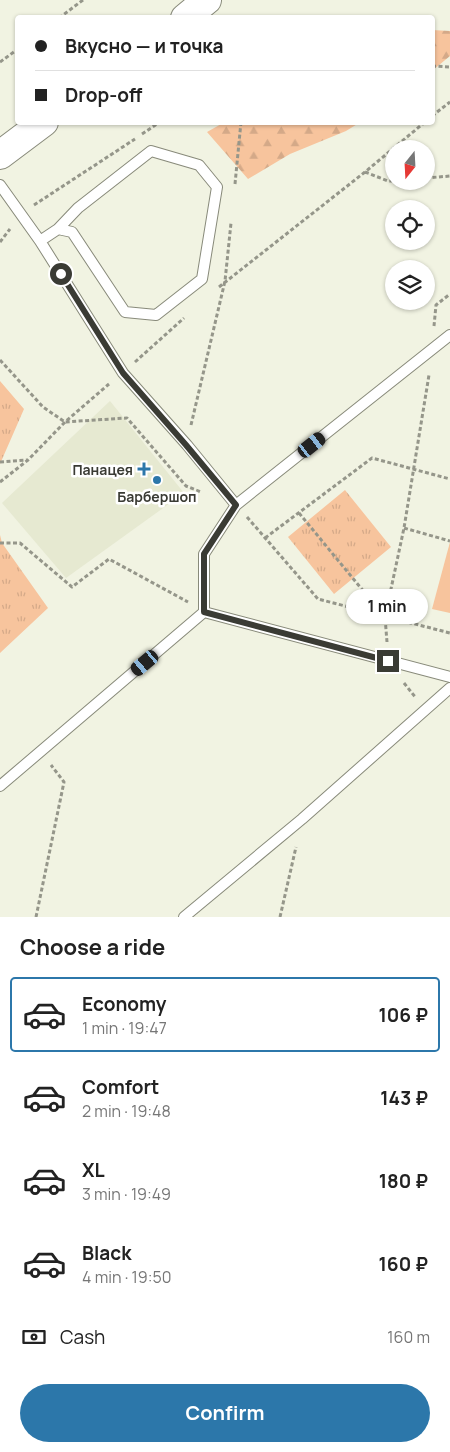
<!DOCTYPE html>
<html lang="en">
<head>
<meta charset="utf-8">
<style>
	body { margin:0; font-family:Manrope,sans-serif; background:#f6f6f6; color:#222; height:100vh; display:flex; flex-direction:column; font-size:19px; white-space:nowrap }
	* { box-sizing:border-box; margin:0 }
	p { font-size:16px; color:#767676 }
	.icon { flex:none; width:28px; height:28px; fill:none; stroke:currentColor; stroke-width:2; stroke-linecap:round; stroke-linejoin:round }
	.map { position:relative; height:917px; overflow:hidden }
	.drawer { display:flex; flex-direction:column; background:#fff; flex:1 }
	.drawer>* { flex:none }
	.guide { position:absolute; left:15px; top:15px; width:420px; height:110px; border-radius:5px; box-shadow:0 1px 4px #0004; display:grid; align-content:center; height:110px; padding:0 20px; background:#fff }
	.needle { width:32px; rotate:198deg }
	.tools { position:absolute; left:385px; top:140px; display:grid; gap:10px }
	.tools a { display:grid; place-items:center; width:50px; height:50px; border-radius:50%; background:#fff; box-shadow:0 1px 4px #0004; font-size:25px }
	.end { position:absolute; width:22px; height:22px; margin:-11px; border:6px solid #3a3b34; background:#fff; box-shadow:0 0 0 2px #fff }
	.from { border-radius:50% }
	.bubble { position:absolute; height:35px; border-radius:18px; background:#fff; box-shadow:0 1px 4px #0004; font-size:16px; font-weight:700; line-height:35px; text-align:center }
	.car { position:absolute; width:15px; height:30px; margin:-15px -8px; border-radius:6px; box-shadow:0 0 4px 1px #0007; background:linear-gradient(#222 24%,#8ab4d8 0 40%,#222 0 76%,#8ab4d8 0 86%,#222 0) }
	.guide b { display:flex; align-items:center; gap:18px; height:48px; font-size:19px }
	.guide b+b { border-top:1px solid #e0e0e0 }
	.guide i { width:12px; height:12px; background:#222 }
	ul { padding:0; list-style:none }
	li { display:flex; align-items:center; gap:15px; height:75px; margin:0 10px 8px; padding:0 10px; border:2px solid transparent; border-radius:5px }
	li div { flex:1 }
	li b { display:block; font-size:19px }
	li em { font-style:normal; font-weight:700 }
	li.current { border-color:#2c77aa }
	li>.icon { width:45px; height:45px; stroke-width:1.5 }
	h2 { padding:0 20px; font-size:22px; line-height:60px }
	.pay { display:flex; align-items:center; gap:12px; height:55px; padding:0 20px; font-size:19px }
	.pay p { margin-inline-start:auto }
	.button { display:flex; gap:10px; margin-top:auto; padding:10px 20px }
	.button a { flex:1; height:58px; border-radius:30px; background:#2c77aa; color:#fff; font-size:20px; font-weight:700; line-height:58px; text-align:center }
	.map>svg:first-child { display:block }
	.built { fill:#e6e9d1 }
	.forest { fill:url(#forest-firs) }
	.park { fill:url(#park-tufts) }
	.pitch { fill:#f7c49d }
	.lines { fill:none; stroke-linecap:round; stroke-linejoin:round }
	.lane-casing { stroke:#888a7a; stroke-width:12 }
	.secondary-casing { stroke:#888a7a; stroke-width:30 }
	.path { stroke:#95968a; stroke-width:3; stroke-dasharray:4 2.5; stroke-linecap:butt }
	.lane { stroke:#fff; stroke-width:10 }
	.secondary { stroke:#fff; stroke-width:28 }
	.route { stroke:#3a3b34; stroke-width:6 }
	.poi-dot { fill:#2c77aa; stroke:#fff; stroke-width:2 }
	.labels { text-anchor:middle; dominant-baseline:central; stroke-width:5; stroke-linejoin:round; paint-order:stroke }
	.poi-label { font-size:14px; font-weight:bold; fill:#3a3b34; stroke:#fff; text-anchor:end }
</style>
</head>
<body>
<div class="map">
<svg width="450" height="917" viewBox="0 0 450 917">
	<defs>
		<pattern id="forest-firs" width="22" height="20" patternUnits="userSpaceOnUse" patternTransform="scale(1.25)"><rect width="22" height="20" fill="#f7c49d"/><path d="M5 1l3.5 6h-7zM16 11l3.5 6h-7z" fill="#d4a988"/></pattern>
		<pattern id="park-tufts" width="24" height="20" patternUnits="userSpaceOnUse" patternTransform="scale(1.25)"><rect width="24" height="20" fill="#f7c49d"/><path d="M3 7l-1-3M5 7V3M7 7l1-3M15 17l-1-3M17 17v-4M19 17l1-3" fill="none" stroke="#d4a988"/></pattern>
	</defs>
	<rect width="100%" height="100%" fill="#f1f3e2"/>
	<path class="built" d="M110,401L184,493L66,578L2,503Z"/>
	<path class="forest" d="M432,30L450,31V56L433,70Z
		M223,123V122L359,123L346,131L290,154L248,179L207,132Z"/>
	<path class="park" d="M0,381L24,409L0,464Z
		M345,490L391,547L334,594L288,537Z
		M0,535L2,543L48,608L0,653Z"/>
	<path class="pitch" d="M450,542V613L432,609Z"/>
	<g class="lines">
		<g class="lane-casing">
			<path id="lane" d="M0,185L40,241L123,373L187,445L236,505L204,554V612L0,786
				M40,241L58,229L72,232L125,312L156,315L202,279L217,187L199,165L151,151L78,208L58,229
				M236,505L450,335
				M204,612L450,677
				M184,917L302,819L450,688"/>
		</g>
		<g class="secondary-casing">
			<path id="secondary" d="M185,18L207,0
				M0,155L44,122"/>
		</g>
		<path class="path" d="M59,18L83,0
			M0,62L18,49
			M432,66L450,67
			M432,116L450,102
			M142,134L160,122
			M365,172L388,181H394
			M426,178L450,176
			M235,184L241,122
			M34,205L135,139
			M0,242L10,229
			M219,287L365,172L425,122
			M434,326L436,305L450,294
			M0,360L43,407L65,422L127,418L186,486L201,492
			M135,362L184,318
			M191,425L225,281L231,223
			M0,462L27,460
			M0,482L28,460L65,422L109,384
			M299,513L384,616
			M247,517L318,599L450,633
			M404,528L450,541
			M265,538L372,458L450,479
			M0,543H20L72,587L109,559L188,602
			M387,642L385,617L404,528L429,375
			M404,683L416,698
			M36,917L64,782L51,765
			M280,917L296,847"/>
		<use href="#lane" class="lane"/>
		<use href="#secondary" class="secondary"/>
	</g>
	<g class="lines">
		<path class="route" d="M61,274L123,373L186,445L236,505L204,554V612L388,661"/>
	</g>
	<g class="poi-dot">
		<path d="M141.5 461.5h5v5h5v5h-5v5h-5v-5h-5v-5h5z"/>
		<circle cx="157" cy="480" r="5"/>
	</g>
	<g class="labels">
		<g class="poi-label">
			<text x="133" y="469">Панацея</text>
			<text x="157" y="496" text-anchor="middle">Барбершоп</text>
		</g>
	</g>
</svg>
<div class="tools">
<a><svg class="needle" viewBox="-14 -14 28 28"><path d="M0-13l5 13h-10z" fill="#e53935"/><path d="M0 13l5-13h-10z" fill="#767676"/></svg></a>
<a><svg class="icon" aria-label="locate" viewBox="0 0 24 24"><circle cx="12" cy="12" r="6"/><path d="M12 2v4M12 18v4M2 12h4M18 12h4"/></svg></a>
<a><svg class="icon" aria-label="layers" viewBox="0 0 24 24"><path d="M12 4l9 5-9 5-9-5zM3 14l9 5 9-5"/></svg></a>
</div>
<i class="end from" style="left:61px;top:274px"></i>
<i class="end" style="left:388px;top:661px"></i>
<div class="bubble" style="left:346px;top:589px;width:82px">1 min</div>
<i class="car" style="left:312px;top:445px;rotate:52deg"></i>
<i class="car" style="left:145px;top:663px;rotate:230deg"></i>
<div class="guide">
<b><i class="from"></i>Вкусно — и точка</b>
<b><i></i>Drop-off</b>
</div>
</div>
<section class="drawer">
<h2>Choose a ride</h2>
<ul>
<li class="current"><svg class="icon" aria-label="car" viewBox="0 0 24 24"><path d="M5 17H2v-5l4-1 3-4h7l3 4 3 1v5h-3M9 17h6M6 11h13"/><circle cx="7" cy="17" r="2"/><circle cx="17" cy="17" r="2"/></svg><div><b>Economy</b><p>1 min · 19:47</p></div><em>106 ₽</em></li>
<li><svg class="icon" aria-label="car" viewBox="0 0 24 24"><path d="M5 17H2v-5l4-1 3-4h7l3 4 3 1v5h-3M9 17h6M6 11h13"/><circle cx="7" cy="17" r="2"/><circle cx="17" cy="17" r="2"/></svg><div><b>Comfort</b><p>2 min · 19:48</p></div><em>143 ₽</em></li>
<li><svg class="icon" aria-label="car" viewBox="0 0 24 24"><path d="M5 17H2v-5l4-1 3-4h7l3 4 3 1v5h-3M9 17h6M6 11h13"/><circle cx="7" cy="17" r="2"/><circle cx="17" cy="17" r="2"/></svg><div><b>XL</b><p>3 min · 19:49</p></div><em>180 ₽</em></li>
<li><svg class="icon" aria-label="car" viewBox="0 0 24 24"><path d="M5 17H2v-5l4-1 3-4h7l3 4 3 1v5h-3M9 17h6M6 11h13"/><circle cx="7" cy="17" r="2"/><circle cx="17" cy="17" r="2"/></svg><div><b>Black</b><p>4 min · 19:50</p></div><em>160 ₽</em></li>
</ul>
<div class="pay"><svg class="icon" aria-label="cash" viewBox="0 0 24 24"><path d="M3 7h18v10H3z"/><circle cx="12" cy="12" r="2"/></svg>Cash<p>160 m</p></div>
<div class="button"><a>Confirm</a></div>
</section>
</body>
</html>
